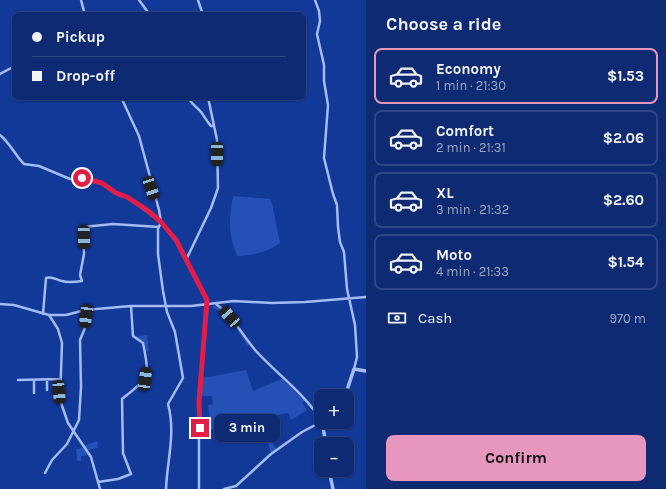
<!DOCTYPE html>
<html lang="en">
<head>
<meta charset="utf-8">
<style>
	body { margin:0; font-family:Karla,sans-serif; background:#1c367a; color:#f1f3f6; height:100vh; display:flex; flex-direction:column; font-size:15px; white-space:nowrap }
	* { box-sizing:border-box; margin:0 }
	p { font-size:13px; color:#9ba7c4 }
	.icon { flex:none; width:22px; height:22px; fill:none; stroke:currentColor; stroke-width:2; stroke-linecap:round; stroke-linejoin:round }
	.map { position:relative; flex:1; overflow:hidden }
	.side { display:flex; flex-direction:column; background:#0e2a72; width:300px }
	.side>* { flex:none }
	.top-card { position:absolute; left:12px; top:12px; width:294px; height:88px; border-radius:8px; box-shadow:0 1px 3px #0004,0 0 0 1px #2e4684; display:grid; align-content:center; height:88px; padding:0 20px; background:#0e2a72 }
	.tools { position:absolute; left:314px; top:389px; display:grid; gap:8px }
	.tools a { display:grid; place-items:center; width:40px; height:40px; border-radius:8px; background:#0e2a72; box-shadow:0 1px 3px #0004,0 0 0 1px #2e4684; font-size:20px }
	.end { position:absolute; width:18px; height:18px; margin:-9px; border:5px solid #e11d48; background:#fff; box-shadow:0 0 0 2px #fff }
	.from { border-radius:50% }
	.bubble { position:absolute; height:28px; border-radius:8px; background:#0e2a72; box-shadow:0 1px 3px #0004,0 0 0 1px #2e4684; font-size:13px; font-weight:700; line-height:28px; text-align:center }
	.car { position:absolute; width:12px; height:24px; margin:-12px -6px; border-radius:5px; box-shadow:0 0 3px 1px #0007; background:linear-gradient(#222 24%,#8ab4d8 0 40%,#222 0 76%,#8ab4d8 0 86%,#222 0) }
	.top-card b { display:flex; align-items:center; gap:14px; height:38px; font-size:15px }
	.top-card b+b { border-top:1px solid #2e4684 }
	.top-card i { width:10px; height:10px; background:#f1f3f6 }
	ul { padding:0; list-style:none }
	li { display:flex; align-items:center; gap:12px; height:56px; margin:0 8px 6px; padding:0 12px; border:2px solid #2e4684; border-radius:8px }
	li div { flex:1 }
	li b { display:block; font-size:15px }
	li em { font-style:normal; font-weight:700 }
	li.on { border-color:#e797bd }
	li>.icon { width:36px; height:36px; stroke-width:1.5 }
	h2 { padding:0 20px; font-size:18px; line-height:48px }
	.pay { display:flex; align-items:center; gap:10px; height:44px; padding:0 20px; font-size:15px }
	.pay p { margin-inline-start:auto }
	.cta { display:flex; gap:8px; margin-top:auto; padding:8px 20px }
	.cta a { flex:1; height:46px; border-radius:8px; background:#e797bd; color:#111; font-size:16px; font-weight:700; line-height:46px; text-align:center }
	main { display:flex; flex:1; min-height:0 }
	.map>svg:first-child { display:block }
	.green { fill:#2551b6 }
	.lines { fill:none; stroke-linecap:round; stroke-linejoin:round }
	.minor { stroke:#a3bcf3; stroke-width:2.5 }
	.tertiary { stroke:#a3bcf3; stroke-width:3.5 }
	.route { stroke:#e11d48; stroke-width:5 }
</style>
</head>
<body>
<main>
<div class="map">
<svg width="366" height="489" viewBox="0 0 366 489">
	<rect width="100%" height="100%" fill="#123898"/>
	<path class="green" d="M233,196L271,199L280,243C266,253 254,255 237,256C228,232 229,221 233,196Z
		M213,305L221,309L250,345L248,346C239,333 229,314 213,308Z
		M147,335L149,351L146,352L144,342L134,337Z
		M246,370L253,391L282,379L305,401L302,403L307,410L291,420L288,413L261,418L276,449L271,453L264,430L216,440L215,429H211L208,405L213,404L212,397L210,396H201L203,378Z
		M97,441L98,448L87,450L84,446Z
		M83,448L88,455L81,456V461H77L76,449Z"/>
	<g class="lines">
		<path class="minor" d="M81,0L85,15
			M139,0L150,15
			M198,0L203,15
			M315,0L319,11L320,21L317,34L324,65V81L328,105L324,158L333,194L337,205L338,227L340,242L344,252L347,289L355,325L357,357L354,369
			M0,74L15,66
			M121,97L139,136L159,210L161,222L158,229V254L163,291L167,312L175,332L183,378L168,404C176,433 167,461 166,489
			M188,97C191,104 197,107 201,112C205,117 207,122 211,126H214
			M0,135C10,143 15,155 24,164L39,166L70,179L86,178L100,182L121,196L127,197L161,222L176,240L186,260
			M0,304L14,305L49,315H66L85,310L131,306H191L234,301L272,303L305,302L366,297
			M216,304C233,316 242,335 256,351C277,374 304,393 321,420
			M43,314L46,278C53,276 56,280 62,281C68,283 75,282 82,281L80,275L84,254L83,227L113,224L159,227
			M49,315L58,329L62,343L60,400L68,423L91,457L100,489
			M18,380L60,379
			M34,380V393
			M47,390V380
			M45,473L52,460L67,444L79,420L81,387L80,340L85,328V310
			M98,482L118,479L131,474L123,453L122,399C149,377 150,378 143,343L133,336L131,306
			M199,489V401L207,300L186,260L211,208L218,188L217,140L208,97
			M224,489L236,486L271,454L302,432L321,422"/>
		<path class="tertiary" d="M345,396L354,369L366,371
			M322,422L326,444
			M329,470L333,489"/>
	</g>
	<g class="lines">
		<path class="route" d="M82,178L102,183L116,193L127,197L147,210L161,222L176,240L207,300L199,402L200,428"/>
	</g>
</svg>
<div class="tools">
<a>+</a>
<a>−</a>
</div>
<i class="end from" style="left:82px;top:178px"></i>
<i class="end" style="left:200px;top:428px"></i>
<div class="bubble" style="left:214px;top:414px;width:66px">3 min</div>
<i class="car" style="left:217px;top:154px;rotate:180deg"></i>
<i class="car" style="left:151px;top:188px;rotate:161deg"></i>
<i class="car" style="left:84px;top:237px;rotate:179deg"></i>
<i class="car" style="left:86px;top:316px;rotate:187deg"></i>
<i class="car" style="left:230px;top:317px;rotate:319deg"></i>
<i class="car" style="left:145px;top:379px;rotate:8deg"></i>
<i class="car" style="left:59px;top:392px;rotate:175deg"></i>
<div class="top-card">
<b><i class="from"></i>Pickup</b>
<b><i></i>Drop-off</b>
</div>
</div>
<section class="side">
<h2>Choose a ride</h2>
<ul>
<li class="on"><svg class="icon" aria-label="car" viewBox="0 0 24 24"><path d="M5 17H2v-5l4-1 3-4h7l3 4 3 1v5h-3M9 17h6M6 11h13"/><circle cx="7" cy="17" r="2"/><circle cx="17" cy="17" r="2"/></svg><div><b>Economy</b><p>1 min · 21:30</p></div><em>$1.53</em></li>
<li><svg class="icon" aria-label="car" viewBox="0 0 24 24"><path d="M5 17H2v-5l4-1 3-4h7l3 4 3 1v5h-3M9 17h6M6 11h13"/><circle cx="7" cy="17" r="2"/><circle cx="17" cy="17" r="2"/></svg><div><b>Comfort</b><p>2 min · 21:31</p></div><em>$2.06</em></li>
<li><svg class="icon" aria-label="car" viewBox="0 0 24 24"><path d="M5 17H2v-5l4-1 3-4h7l3 4 3 1v5h-3M9 17h6M6 11h13"/><circle cx="7" cy="17" r="2"/><circle cx="17" cy="17" r="2"/></svg><div><b>XL</b><p>3 min · 21:32</p></div><em>$2.60</em></li>
<li><svg class="icon" aria-label="car" viewBox="0 0 24 24"><path d="M5 17H2v-5l4-1 3-4h7l3 4 3 1v5h-3M9 17h6M6 11h13"/><circle cx="7" cy="17" r="2"/><circle cx="17" cy="17" r="2"/></svg><div><b>Moto</b><p>4 min · 21:33</p></div><em>$1.54</em></li>
</ul>
<div class="pay"><svg class="icon" aria-label="cash" viewBox="0 0 24 24"><path d="M3 7h18v10H3z"/><circle cx="12" cy="12" r="2"/></svg>Cash<p>970 m</p></div>
<div class="cta"><a>Confirm</a></div>
</section>
</main>
</body>
</html>
